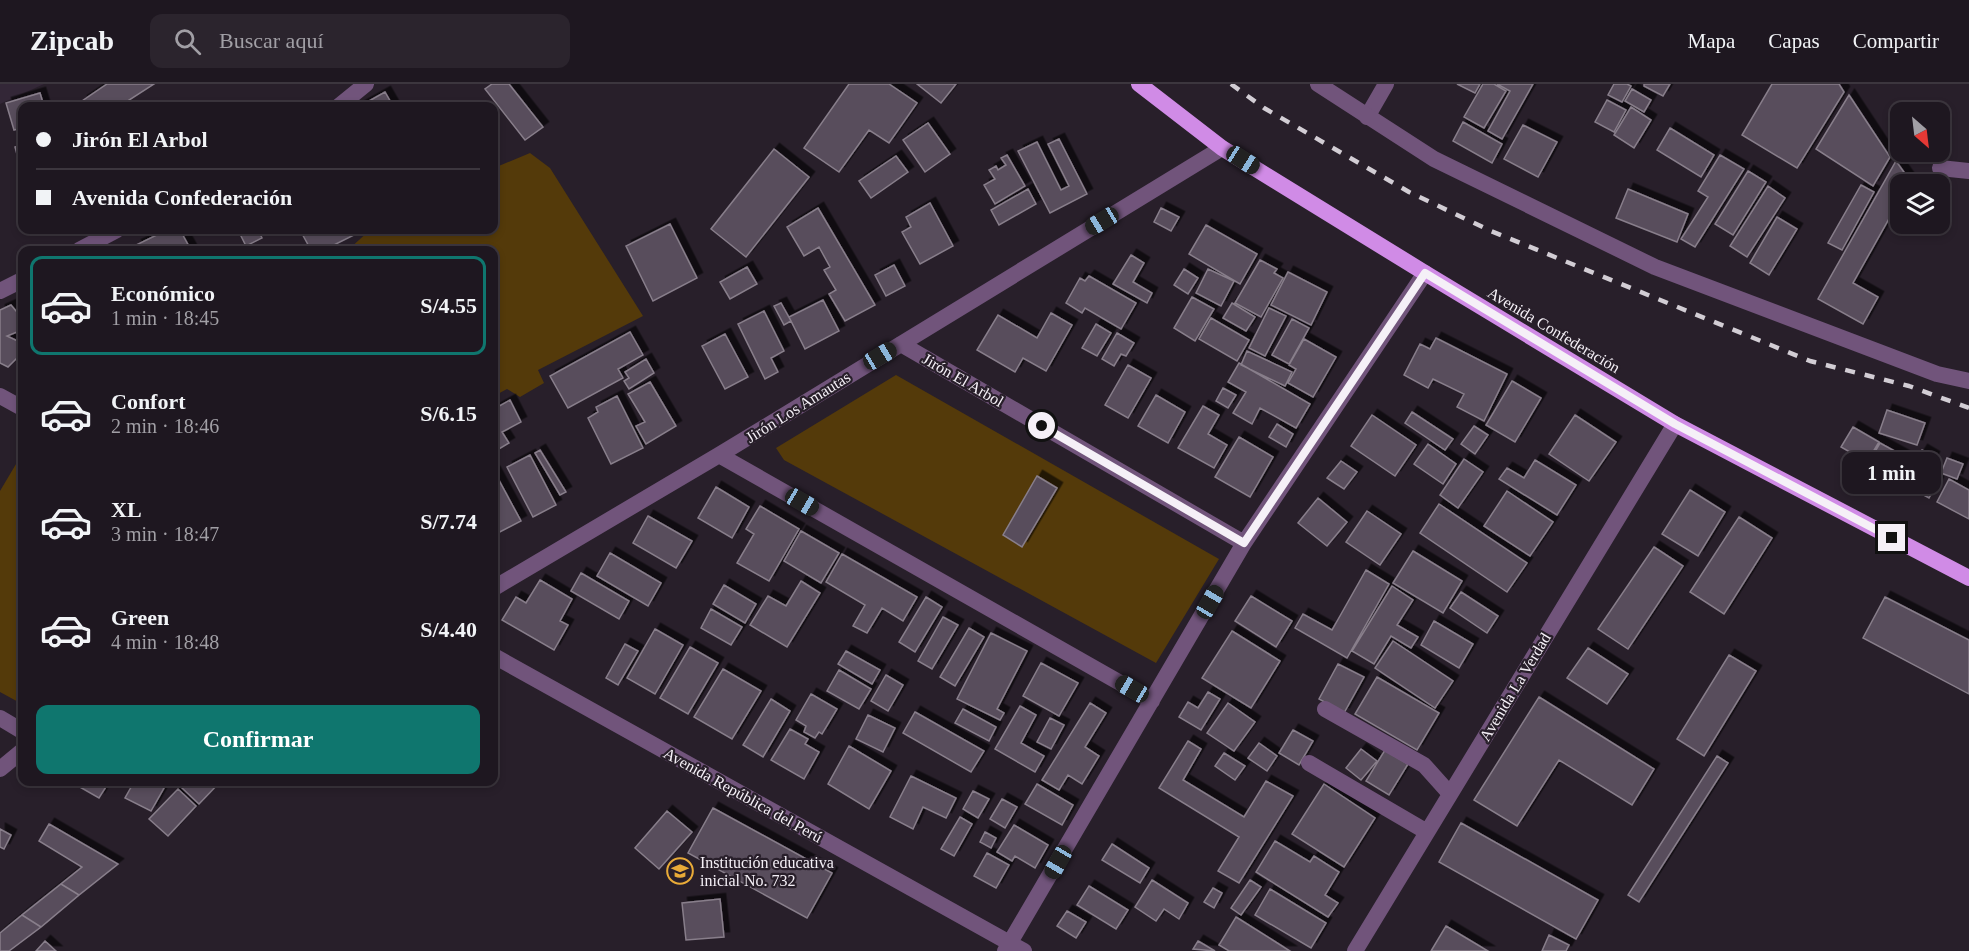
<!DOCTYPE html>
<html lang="es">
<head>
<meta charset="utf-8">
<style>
	body { margin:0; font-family:Georgia,serif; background:#2b242d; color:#f1f3f6; height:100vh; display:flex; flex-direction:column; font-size:22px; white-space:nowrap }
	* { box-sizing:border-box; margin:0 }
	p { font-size:20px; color:#a19fa5 }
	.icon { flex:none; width:33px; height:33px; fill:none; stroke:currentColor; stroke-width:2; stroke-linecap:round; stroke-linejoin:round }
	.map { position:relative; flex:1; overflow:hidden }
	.details { position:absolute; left:18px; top:162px; width:480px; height:540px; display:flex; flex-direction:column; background:#1e1720; border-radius:12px; box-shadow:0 3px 9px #0003,0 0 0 2px #3c363e }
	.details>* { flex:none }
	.top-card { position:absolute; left:18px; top:18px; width:480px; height:132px; border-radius:12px; box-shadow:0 3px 9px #0003,0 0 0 2px #3c363e; display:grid; align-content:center; height:132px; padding:0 18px; background:#1e1720 }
	.needle { width:39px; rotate:152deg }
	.controls { position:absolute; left:1890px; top:18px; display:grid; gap:12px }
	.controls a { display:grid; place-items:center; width:60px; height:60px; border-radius:12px; background:#1e1720; box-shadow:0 3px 9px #0003,0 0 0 2px #3c363e; font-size:30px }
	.end { position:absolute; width:27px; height:27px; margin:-14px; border:8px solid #f5f0f7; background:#111; box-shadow:0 0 0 3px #111 }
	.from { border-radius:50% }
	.bubble { position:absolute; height:42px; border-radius:12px; background:#1e1720; box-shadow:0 3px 9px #0003,0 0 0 2px #3c363e; font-size:20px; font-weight:700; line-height:42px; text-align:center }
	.car { position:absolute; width:18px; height:36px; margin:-18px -9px; border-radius:8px; box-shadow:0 0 4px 2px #0007; background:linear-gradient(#222 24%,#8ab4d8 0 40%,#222 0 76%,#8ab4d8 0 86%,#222 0) }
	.top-card b { display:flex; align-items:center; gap:21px; height:57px; font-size:22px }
	.top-card b+b { border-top:2px solid #3c363e }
	.top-card i { width:15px; height:15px; background:#f1f3f6 }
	ul { padding:10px 0 0; list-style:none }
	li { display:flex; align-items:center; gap:18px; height:99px; margin:0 12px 9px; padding:0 6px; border:3px solid transparent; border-radius:12px }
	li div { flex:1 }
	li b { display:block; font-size:22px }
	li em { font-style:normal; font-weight:700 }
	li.active { border-color:#0f766e }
	li>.icon { width:54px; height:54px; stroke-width:1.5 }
	.action { display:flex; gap:12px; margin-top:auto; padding:12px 18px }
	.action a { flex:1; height:69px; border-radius:12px; background:#0f766e; color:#fff; font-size:24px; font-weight:700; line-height:69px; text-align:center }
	header { display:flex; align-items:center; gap:36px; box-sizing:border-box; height:84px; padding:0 30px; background:#1e1720; border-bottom:2px solid #3c363e }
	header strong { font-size:28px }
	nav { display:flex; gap:33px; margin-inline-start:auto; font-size:21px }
	.search { width:420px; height:54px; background:#2b242d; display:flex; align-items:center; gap:15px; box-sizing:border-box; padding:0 21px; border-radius:12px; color:#a19fa5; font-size:22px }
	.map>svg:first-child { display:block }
	.built { fill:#332737 }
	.green { fill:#543a0a }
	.building { fill:#584e5b; stroke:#887e8b; stroke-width:1.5; filter:url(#shadow) }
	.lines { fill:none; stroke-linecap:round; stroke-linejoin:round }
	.service { stroke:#71547b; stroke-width:16 }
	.minor { stroke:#71547b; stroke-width:16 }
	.trunk { stroke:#d08be6; stroke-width:16 }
	.rail { stroke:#d2cdd4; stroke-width:4.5; stroke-dasharray:10 10; stroke-linecap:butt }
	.route { stroke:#f5f0f7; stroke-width:8 }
	.labels { text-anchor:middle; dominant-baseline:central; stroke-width:4.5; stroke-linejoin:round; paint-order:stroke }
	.street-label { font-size:16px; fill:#f5f0f7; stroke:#281f2a }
	.poi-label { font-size:16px; fill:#f5f0f7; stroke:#281f2a; text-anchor:start }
</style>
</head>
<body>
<header>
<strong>Zipcab</strong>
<div class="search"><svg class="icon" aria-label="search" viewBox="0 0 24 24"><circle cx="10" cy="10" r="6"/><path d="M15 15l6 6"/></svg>Buscar aquí</div>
<nav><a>Mapa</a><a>Capas</a><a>Compartir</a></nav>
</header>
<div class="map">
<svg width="1969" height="867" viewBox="0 0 1969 867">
	<defs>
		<filter id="shadow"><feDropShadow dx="5.5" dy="-5.5" stdDeviation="0" flood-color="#0009"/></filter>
	</defs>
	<rect width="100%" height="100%" fill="#281f2a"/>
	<path class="built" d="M0,0H44L0,20Z"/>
	<path class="green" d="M530,69L550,84L643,232L538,286L544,299L520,313L507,305L494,312V166H348L370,146H494V84Z
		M896,291L1219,475L1156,579L784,376L776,364Z
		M22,370V620L0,608V407Z"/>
	<path class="building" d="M107,0H154L120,22H85L82,17Z
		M492,0H509L543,43L525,56L485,5Z
		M849,0H889L917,19L889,59L869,46L839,88L804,64Z
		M917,0H956L941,19Z
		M1457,0H1480L1475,9Z
		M1483,0H1494L1506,7L1484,44L1464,33Z
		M1497,0H1533L1502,55L1488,47L1510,7Z
		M1614,0H1627L1631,2L1622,18L1608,11Z
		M1644,0H1670L1663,12L1644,2Z
		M1772,0H1839L1844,8L1797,84L1742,51Z
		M1632,5L1651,16L1644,28L1625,17Z
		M385,8L393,22H360Z
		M40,9L44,22H22V44L14,46L6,19Z
		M1849,11L1890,73L1873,102L1816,65Z
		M1607,16L1626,26L1614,48L1595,38Z
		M1631,23L1651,36L1634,64L1614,51Z
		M1463,38L1502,60L1492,79L1453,57Z
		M928,39L950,70L925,88L903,56Z
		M1523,41L1557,58L1538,93L1504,75Z
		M1670,44L1714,71L1701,93L1657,66Z
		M1059,55L1087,110L1050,129L1018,67L1037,58L1061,106L1069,102L1048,60Z
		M22,61V89L15,63Z
		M774,65L809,93L746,173L711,145Z
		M1007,71L1025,102L995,120L984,101L995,95L989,86L996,82L998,86L1006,81L1001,74Z
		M1720,71L1744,85L1695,163L1681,155L1708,113L1698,107Z
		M896,72L908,88L871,114L859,97Z
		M1896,77L1911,98L1909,100H1900V115L1853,199L1878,213L1863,240L1818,215Z
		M1748,87L1766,98L1733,151L1715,140Z
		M1861,101L1874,108L1842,166L1828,159Z
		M1768,102L1785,114L1747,173L1730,162Z
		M1028,105L1036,120L999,141L991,126Z
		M1628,105L1688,130L1677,158L1616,134Z
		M930,119L953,162L920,180L902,148L911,143L906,133Z
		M818,124L875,221L845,237L829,210L836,206L824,186L830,183L819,163L804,172L787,143Z
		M1161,124L1179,133L1171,147L1154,138Z
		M1777,133L1797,145L1769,191L1750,179Z
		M670,140L697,194L653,217L626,162Z
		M1206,141L1257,170L1240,200L1189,170Z
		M167,146H180L191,166H139L136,161Z
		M238,146H258L262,154L246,162Z
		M300,146H353L356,150L324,166H311Z
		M1131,171L1144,179L1133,198L1152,209L1147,219L1113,200Z
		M1260,176L1277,185L1274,189L1283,194L1261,233L1235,219Z
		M894,181L905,202L886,212L875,191Z
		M747,183L757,200L730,215L720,198Z
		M1184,185L1198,194L1188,210L1174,201Z
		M1208,185L1234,197L1221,222L1196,209Z
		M1288,188L1327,208L1311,241L1271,221Z
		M1089,192L1136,219L1121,245L1085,224L1082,229L1066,219L1080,194L1085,197Z
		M1192,213L1214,225L1195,257L1174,244Z
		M823,216L839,247L805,265L789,233Z
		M781,219L791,237L784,241L774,222Z
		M1232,219L1255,233L1246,247L1223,234Z
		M11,221L22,234V246L7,252L22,259V269L8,283L0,279V226Z
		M1269,224L1286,232L1265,272L1249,264Z
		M764,227L784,267L771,274L778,288L765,295L738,240Z
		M1051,229L1072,241L1046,287L1023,274L1015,288L977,266L998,231L1037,254Z
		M1211,234L1249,256L1237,277L1199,255Z
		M1292,235L1309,244L1289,280L1272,271Z
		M1096,240L1111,249L1097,272L1082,264Z
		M630,248L643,271L618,285L623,294L568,324L550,292Z
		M1117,249L1134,259L1126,272L1121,270L1114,282L1102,275Z
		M725,250L748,293L725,305L702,262Z
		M1436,254L1507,290L1484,337L1457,323L1464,310L1433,295L1428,304L1404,291L1420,260L1430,265Z
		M1304,255L1336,273L1313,313L1288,299L1296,285L1289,281Z
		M1247,267L1292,288L1285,302L1241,281Z
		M646,275L654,289L629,305L624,297L629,294L625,288Z
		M1239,279L1310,320L1296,344L1260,324L1252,340L1233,329L1246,308L1228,298Z
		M1128,281L1151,294L1128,334L1105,321Z
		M1512,297L1541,314L1515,358L1486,341Z
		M650,298L676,342L646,360L636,342L645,338L628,310Z
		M1223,304L1236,311L1228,324L1216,317Z
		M1156,311L1185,328L1168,359L1138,342Z
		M617,312L643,364L611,380L588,334L598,328L596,323Z
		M510,316L521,338L502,348L509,359L494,368V325Z
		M1203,322L1219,331L1208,350L1227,361L1214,384L1178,364Z
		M1887,326L1925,339L1917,361L1879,349Z
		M1412,328L1453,355L1445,366L1405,339Z
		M1372,331L1416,361L1395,392L1351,362Z
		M1575,331L1616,358L1589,397L1549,370Z
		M1277,340L1293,350L1286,363L1269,353Z
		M1474,342L1488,351L1475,370L1461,360Z
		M1853,343L1879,358L1867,378L1841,363Z
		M1239,353L1273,373L1250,413L1215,393Z
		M1880,359L1911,376L1899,395L1869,378Z
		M1428,360L1456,380L1443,400L1414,380Z
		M540,366L566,408L560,411L535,369Z
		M1922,366L1934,373L1926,389L1913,381Z
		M530,371L556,421L533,433L507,383Z
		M1947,374L1963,380L1957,395L1941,389Z
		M1464,375L1483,388L1458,424L1440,411Z
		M1535,376L1576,401L1557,431L1499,395L1507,384L1524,394Z
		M1341,377L1357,388L1344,405L1327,394Z
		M1913,385L1938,398L1929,414L1905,401Z
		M494,387L521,437L494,451Z
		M1037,392L1057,404L1022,463L1003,451Z
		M1949,395L1969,406V435L1937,418Z
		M716,403L749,423L732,454L698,434Z
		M1690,406L1725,428L1698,472L1662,450Z
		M1507,407L1553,438L1530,472L1484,442Z
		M1318,414L1347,438L1327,462L1298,439Z
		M1439,420L1527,479L1507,508L1420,449Z
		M760,422L799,445L769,497L737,479L754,450L746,445Z
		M1367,427L1401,450L1380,481L1346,458Z
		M648,432L692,457L676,484L633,459Z
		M1739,433L1772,454L1724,530L1690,508Z
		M801,447L839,469L821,499L784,477Z
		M1654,463L1683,482L1628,565L1598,545Z
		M1413,467L1462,497L1443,529L1393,499Z
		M610,469L661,499L648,522L597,492Z
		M842,470L917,513L903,537L882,524L867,549L853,542L865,521L826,498Z
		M1366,486L1389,500L1347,574L1295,544L1303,530L1332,546Z
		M581,489L629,517L619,535L571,507Z
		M540,496L572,515L560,537L568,541L554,566L502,536L516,513L526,519Z
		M801,497L820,509L787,563L750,541L768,512L786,522Z
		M724,501L756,520L745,539L713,520Z
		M1392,502L1413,516L1397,541L1418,553L1411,564L1391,552L1374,580L1352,567Z
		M1461,508L1498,532L1487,549L1450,524Z
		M1251,512L1292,537L1276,563L1235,537Z
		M926,513L942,523L915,568L899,558Z
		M1885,513L1969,556V610L1863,554Z
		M711,525L742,543L731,561L701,544Z
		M943,533L958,541L932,585L918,577Z
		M1434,537L1473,560L1459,584L1421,561Z
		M969,544L984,553L955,602L940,593Z
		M655,545L683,561L655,610L627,594Z
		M1232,547L1280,577L1251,624L1202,594Z
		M991,549L1027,567L997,625L1004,629L1000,636L957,615Z
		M1393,557L1453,597L1435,624L1375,584Z
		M625,560L638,567L618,601L606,594Z
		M690,563L718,579L688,630L660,614Z
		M1588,564L1628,590L1607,620L1567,594Z
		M846,567L880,586L872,600L838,580Z
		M1729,571L1756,587L1704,672L1677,655Z
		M1041,579L1078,599L1059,632L1023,612Z
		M1338,580L1364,593L1344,629L1319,615Z
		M723,585L761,607L732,655L694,633Z
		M839,586L871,605L859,625L827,607Z
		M886,591L903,601L888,627L871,617Z
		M1377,593L1439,629L1417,666L1355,630Z
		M1208,608L1220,615L1201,646L1179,633L1188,618L1198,624Z
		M811,610L837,625L822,650L819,648L815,654L804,648L806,642L796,636Z
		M1539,613L1654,685L1632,721L1559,676L1517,742L1474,716Z
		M771,615L790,627L763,673L743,661Z
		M1090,619L1106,629L1085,663L1099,672L1082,700L1068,691L1059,706L1042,696Z
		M1228,619L1255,638L1234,667L1207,649Z
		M1020,622L1036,631L1021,659L1044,672L1035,688L995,665Z
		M963,625L996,643L989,657L955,639Z
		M915,628L984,667L971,688L903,649Z
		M868,631L895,644L883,668L856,655Z
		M1050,634L1064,641L1051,665L1037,658Z
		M790,645L808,655L805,660L819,668L804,695L771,676Z
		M1293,646L1313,657L1299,681L1279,669Z
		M1188,657L1201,665L1183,696L1244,733L1266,697L1293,712L1239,799L1218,787L1239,753L1159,704Z
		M1259,659L1277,672L1267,687L1248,674Z
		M849,662L891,687L869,725L828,700Z
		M1361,665L1377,677L1361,696L1346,684Z
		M1385,666L1408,680L1389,711L1366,697Z
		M1224,669L1245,682L1235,696L1215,682Z
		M1717,672L1728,679L1639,818L1628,811Z
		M911,692L956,714L946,734L923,723L913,745L890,733Z
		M71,698H109L99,714Z
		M134,698H152L164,704L151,727L125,714Z
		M186,698H220L199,720L181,703Z
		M1037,700L1073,721L1062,741L1025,720Z
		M1324,700L1375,734L1344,783L1292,750Z
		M178,705L196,722L168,752L149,735Z
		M973,707L989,715L978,734L963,725Z
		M1002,715L1017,723L1005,744L990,735Z
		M713,724L832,789L807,834L688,769Z
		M667,727L692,748L659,785L635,764Z
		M960,733L972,740L954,772L941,765Z
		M1461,739L1598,816L1576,855L1439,778Z
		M49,740L118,780L79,811L61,800L82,783L39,757Z
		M1014,741L1048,761L1035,784L1015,772L1012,777L997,768Z
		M0,745L11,751L4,765L0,763Z
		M985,748L996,754L991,764L980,758Z
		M1275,757L1310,778L1314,772L1339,788L1325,811L1338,819L1328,833L1256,788Z
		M1112,760L1149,784L1140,799L1102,776Z
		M987,769L1009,781L996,804L974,792Z
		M1152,796L1188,819L1179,835L1164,825L1156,837L1135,823Z
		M1250,796L1261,803L1241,831L1231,824Z
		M61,800L79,811L41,843L22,831Z
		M1089,802L1128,826L1116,845L1077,821Z
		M1213,804L1222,809L1214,824L1204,818Z
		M1270,805L1326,839L1311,864L1255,831Z
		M720,815L724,853L686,856L682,819Z
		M1067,827L1086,838L1076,854L1057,842Z
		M22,831L41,843L9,867H0V849Z
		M1236,833L1290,867H1229L1219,861Z
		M1446,842L1488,867H1431Z
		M1549,851L1569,861L1566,867H1542Z
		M45,857L56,867H36Z
		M1198,857L1215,867L1193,865Z"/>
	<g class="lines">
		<path class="service" d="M1367,33L1386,0"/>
		<path class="minor" d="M1318,0L1434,75L1655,183L1937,290L1969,297
			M339,22L366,0
			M1940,84L1969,87
			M79,166L117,146
			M0,207L22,196
			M901,260L1244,459
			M0,312L22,324
			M719,371L1152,617
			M494,504L719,371L1222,64
			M494,572L1024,867
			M1325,625L1424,681L1450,710
			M0,634L22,647
			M1309,679L1427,748
			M0,685L22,667
			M1005,867L1244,459L1425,189
			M1355,867L1675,340"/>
		<path class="trunk" d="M1139,0L1222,64L1425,189L1675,340L1969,494"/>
		<path class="rail" d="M1231,0L1264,24L1409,108L1491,147L1810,277L1909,302L1969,324"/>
	</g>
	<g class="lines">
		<path class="route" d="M1042,342L1244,459L1425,189L1675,340L1892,454"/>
	</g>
	<defs>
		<g id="school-ring" transform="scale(1.35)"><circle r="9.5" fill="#281f2a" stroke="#e9ab38" stroke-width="1.5"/><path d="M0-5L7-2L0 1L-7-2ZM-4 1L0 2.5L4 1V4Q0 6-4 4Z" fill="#e9ab38"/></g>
	</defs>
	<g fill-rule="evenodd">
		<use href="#school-ring" x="680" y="787"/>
	</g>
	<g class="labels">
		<g class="street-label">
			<text transform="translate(1554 246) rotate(31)">Avenida Confederación</text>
			<text transform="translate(963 296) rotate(30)">Jirón El Arbol</text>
			<text transform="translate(798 323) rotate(-32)">Jirón Los Amautas</text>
			<text transform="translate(1515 603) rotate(-59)">Avenida La Verdad</text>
			<text transform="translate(743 711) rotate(29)">Avenida República del Perú</text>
		</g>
		<g class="poi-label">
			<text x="700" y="778">Institución educativa<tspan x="700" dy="18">inicial No. 732</tspan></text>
		</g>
	</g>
</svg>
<div class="controls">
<a><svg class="needle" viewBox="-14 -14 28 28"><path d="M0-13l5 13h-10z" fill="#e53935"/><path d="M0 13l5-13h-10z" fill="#a19fa5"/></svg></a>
<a><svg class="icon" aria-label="layers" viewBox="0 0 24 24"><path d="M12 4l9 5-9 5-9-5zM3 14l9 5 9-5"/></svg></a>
</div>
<i class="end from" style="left:1042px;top:342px"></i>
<i class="end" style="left:1892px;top:454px"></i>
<div class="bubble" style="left:1842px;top:368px;width:99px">1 min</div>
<i class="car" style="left:1243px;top:76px;rotate:122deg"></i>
<i class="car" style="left:1102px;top:137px;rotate:239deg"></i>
<i class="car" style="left:880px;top:272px;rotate:59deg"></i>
<i class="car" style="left:802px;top:418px;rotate:120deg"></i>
<i class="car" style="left:1210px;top:518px;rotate:30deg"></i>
<i class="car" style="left:1132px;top:605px;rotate:300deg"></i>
<i class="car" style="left:1058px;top:778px;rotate:210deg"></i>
<div class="top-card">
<b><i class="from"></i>Jirón El Arbol</b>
<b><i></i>Avenida Confederación</b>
</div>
<section class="details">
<ul>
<li class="active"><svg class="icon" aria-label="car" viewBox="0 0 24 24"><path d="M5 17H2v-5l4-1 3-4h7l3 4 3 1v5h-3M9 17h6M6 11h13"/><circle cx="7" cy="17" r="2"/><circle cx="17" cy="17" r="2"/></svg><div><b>Económico</b><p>1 min · 18:45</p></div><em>S/4.55</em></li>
<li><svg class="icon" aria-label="car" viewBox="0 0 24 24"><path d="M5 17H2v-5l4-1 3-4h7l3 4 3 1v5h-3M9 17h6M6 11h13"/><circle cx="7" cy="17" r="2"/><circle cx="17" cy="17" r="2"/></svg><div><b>Confort</b><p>2 min · 18:46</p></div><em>S/6.15</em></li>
<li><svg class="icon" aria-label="car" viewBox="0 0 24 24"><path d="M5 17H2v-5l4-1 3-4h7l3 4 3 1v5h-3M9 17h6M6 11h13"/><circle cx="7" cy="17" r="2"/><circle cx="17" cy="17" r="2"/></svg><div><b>XL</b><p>3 min · 18:47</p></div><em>S/7.74</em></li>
<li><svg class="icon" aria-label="car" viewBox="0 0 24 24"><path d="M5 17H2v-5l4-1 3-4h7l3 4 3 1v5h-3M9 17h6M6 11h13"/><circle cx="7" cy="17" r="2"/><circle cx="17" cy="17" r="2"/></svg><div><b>Green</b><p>4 min · 18:48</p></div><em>S/4.40</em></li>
</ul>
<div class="action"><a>Confirmar</a></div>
</section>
</div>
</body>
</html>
